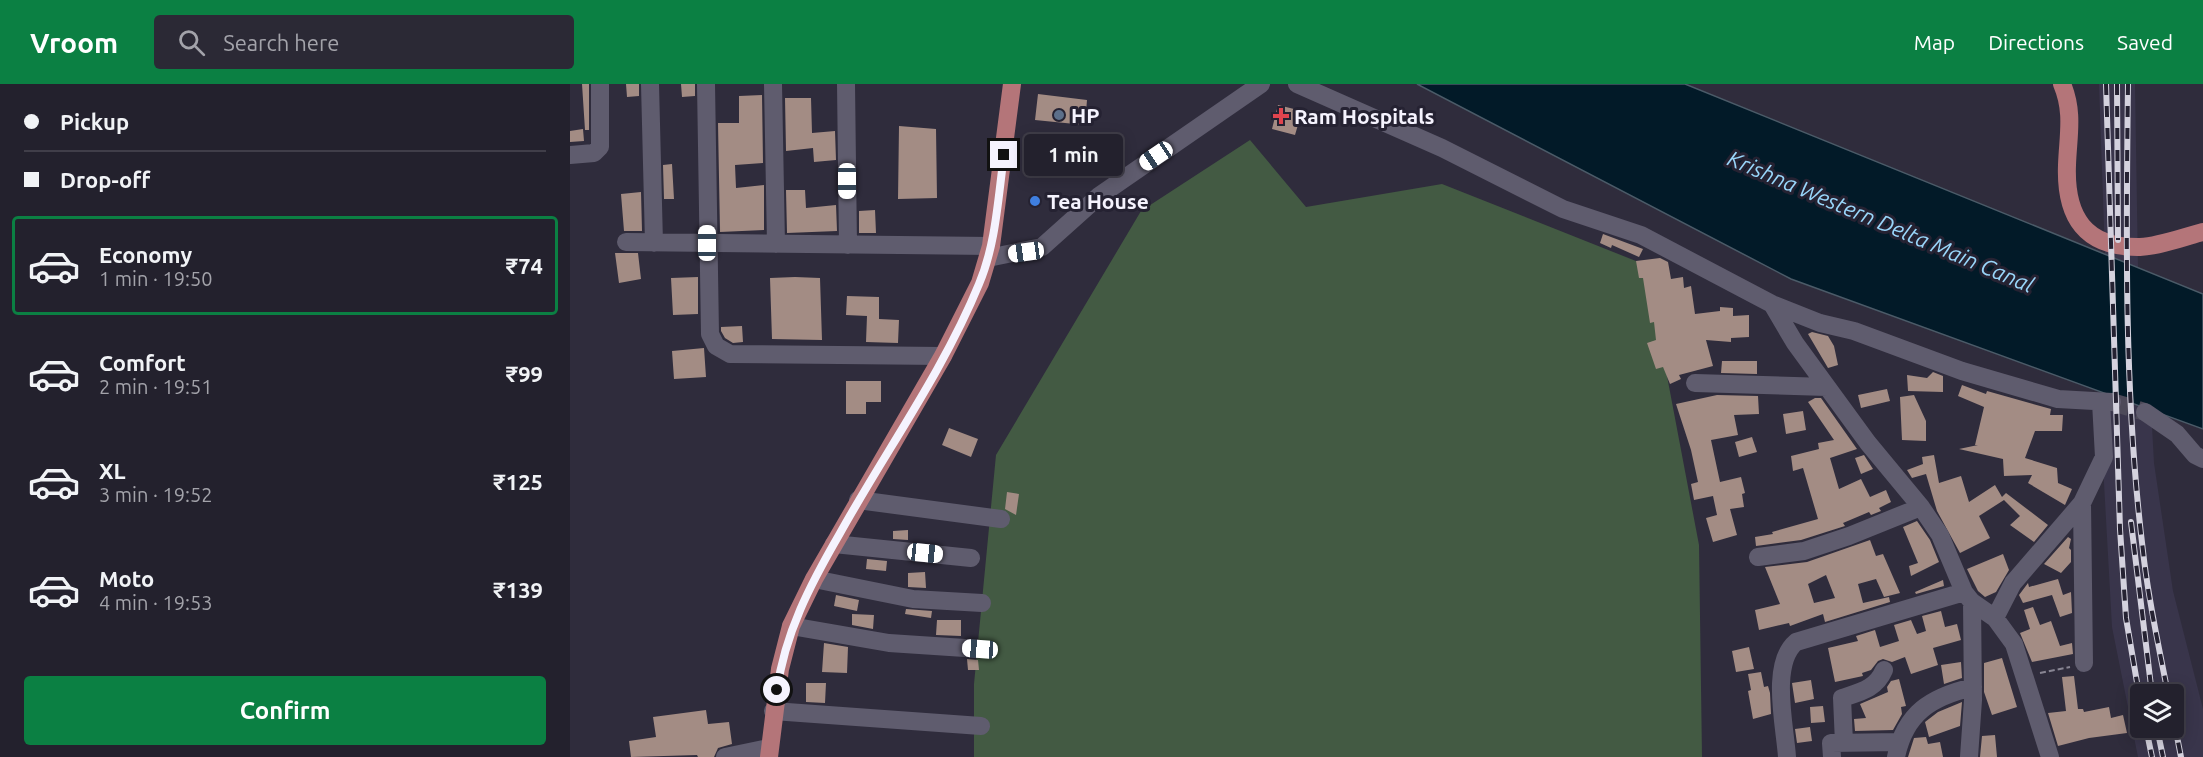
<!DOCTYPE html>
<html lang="en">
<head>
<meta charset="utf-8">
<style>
	body { margin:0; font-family:Ubuntu,sans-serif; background:#2b2935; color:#f1f3f6; height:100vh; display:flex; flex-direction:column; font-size:22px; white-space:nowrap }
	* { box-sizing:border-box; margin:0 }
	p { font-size:20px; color:#a3a3aa }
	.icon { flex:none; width:33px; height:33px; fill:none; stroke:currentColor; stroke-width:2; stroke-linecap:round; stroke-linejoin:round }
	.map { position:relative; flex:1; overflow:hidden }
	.side { display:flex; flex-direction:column; background:#23212d; width:570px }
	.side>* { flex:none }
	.top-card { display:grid; align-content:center; height:132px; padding:0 24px; background:#23212d }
	.fabs { position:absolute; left:1560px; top:600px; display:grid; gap:12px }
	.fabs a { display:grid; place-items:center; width:54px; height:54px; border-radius:6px; background:#23212d; box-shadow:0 3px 15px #0003,0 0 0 2px #403e49; font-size:30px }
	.end { position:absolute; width:27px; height:27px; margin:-14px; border:8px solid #f5f3fe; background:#111; box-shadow:0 0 0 3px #111 }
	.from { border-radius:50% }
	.bubble { position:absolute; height:42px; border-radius:6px; background:#23212d; box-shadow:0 3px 15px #0003,0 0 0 2px #403e49; font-size:20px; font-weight:700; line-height:42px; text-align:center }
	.car { position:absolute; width:18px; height:36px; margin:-18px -9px; border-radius:8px; box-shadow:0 0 4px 2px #0007; background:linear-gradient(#fff 24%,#345 0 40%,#fff 0 76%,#345 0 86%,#fff 0) }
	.top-card b { display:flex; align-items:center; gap:21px; height:57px; font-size:22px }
	.top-card b+b { border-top:2px solid #403e49 }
	.top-card i { width:15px; height:15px; background:#f1f3f6 }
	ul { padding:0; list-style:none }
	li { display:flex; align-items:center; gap:18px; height:99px; margin:0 12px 9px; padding:0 12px; border:3px solid transparent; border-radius:6px }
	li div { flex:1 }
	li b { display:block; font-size:22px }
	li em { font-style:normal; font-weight:700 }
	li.on { border-color:#0b8043 }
	li>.icon { width:54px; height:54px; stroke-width:1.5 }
	.primary-button { display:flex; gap:12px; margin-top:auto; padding:12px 24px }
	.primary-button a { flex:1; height:69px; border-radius:6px; background:#0b8043; color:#fff; font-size:24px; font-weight:700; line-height:69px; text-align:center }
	header { display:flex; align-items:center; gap:36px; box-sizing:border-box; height:84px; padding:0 30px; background:#0b8043; color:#fff }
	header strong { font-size:28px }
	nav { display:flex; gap:33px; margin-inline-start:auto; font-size:21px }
	.search { width:420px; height:54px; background:#2b2935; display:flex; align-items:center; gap:15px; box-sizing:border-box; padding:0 21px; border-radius:6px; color:#a3a3aa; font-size:22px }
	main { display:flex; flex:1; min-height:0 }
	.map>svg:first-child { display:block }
	.built { fill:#39354b; fill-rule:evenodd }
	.green { fill:#435a43 }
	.water { fill:#021a28; stroke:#4b5b68; stroke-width:1.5 }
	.building { fill:#a38c84; fill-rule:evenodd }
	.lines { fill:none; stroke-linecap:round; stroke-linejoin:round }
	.minor-tunnel { stroke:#4d4a59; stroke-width:18; stroke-dasharray:18 9; stroke-linecap:butt }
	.path { stroke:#888593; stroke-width:2; stroke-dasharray:6 3; stroke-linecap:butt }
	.minor { stroke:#5f5c6e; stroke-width:18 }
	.major { stroke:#b47579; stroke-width:18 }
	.rail-casing { stroke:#d4d2de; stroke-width:6 }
	.rail { stroke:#252232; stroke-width:4; stroke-dasharray:11; stroke-linecap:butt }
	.route { stroke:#f5f3fe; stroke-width:8 }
	.service-dot { fill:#5c6f8a; stroke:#252232; stroke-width:2 }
	.health-dot { fill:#e0444e; stroke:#252232; stroke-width:2 }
	.shop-dot { fill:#3f7fe0; stroke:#252232; stroke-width:2 }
	.labels { text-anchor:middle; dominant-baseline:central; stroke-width:6; stroke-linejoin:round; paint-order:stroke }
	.poi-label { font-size:21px; font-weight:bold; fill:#f5f3fe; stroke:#252232; text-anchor:start }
	.water-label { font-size:22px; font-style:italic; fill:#99d6fa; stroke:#252232 }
</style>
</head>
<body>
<header>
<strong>Vroom</strong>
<div class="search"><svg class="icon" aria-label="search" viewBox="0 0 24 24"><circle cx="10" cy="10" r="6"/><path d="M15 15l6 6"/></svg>Search here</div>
<nav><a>Map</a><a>Directions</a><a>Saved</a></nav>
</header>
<main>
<section class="side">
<div class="top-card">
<b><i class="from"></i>Pickup</b>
<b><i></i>Drop-off</b>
</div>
<ul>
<li class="on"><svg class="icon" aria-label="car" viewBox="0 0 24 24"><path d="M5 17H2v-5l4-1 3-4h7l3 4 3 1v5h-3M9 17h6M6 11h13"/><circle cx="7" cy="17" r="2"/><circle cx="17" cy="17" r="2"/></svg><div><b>Economy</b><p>1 min · 19:50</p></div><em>₹74</em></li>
<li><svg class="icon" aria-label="car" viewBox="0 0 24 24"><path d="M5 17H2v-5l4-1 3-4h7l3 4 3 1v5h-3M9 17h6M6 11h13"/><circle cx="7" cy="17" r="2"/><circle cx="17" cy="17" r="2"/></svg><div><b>Comfort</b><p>2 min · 19:51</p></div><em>₹99</em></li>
<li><svg class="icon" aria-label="car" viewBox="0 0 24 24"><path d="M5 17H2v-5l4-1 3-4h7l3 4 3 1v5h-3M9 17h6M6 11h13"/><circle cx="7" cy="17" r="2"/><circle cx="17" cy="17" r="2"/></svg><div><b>XL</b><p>3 min · 19:52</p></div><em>₹125</em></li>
<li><svg class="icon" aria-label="car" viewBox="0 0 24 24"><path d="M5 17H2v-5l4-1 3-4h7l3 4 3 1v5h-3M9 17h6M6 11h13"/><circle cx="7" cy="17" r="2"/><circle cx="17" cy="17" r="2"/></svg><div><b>Moto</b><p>4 min · 19:53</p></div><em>₹139</em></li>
</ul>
<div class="primary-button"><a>Confirm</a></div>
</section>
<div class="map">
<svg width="1633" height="673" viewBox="0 0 1633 673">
	<rect width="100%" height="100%" fill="#2f2c3c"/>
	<path class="built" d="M1529,0H1565L1568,184L1535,171Z
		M1529,309L1581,324L1584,379L1603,507L1633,625V673H1568L1542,543ZM1570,610H1604V644H1570Z"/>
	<path class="green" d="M680,56L736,123L872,100L1076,181L1129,461L1132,673H404V600L426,371L571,127Z"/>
	<path class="water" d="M847,0H1115L1633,210V345L1221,195Z"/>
	<path class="building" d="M12,0H19V46H15Z
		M56,0H69V12L57,13Z
		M111,0H125V12L112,13Z
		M468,10L517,16L515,41L465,36Z
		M192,11L193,79L165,81L166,104L194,101V146L150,148L148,39H169V12Z
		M215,14H241L242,49L265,47L266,76L244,78L243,64L216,67Z
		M708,21L732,27L725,51L702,45Z
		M329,42L366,45L367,114L328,115Z
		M13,45L14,57L0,58V47Z
		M102,80L104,115H94L93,81Z
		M216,106H235L236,124L266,121L267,147L217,149Z
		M71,108L72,147H54L51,110Z
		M305,126L306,149H289V127Z
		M1033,150L1073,165L1069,173L1042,161L1041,164L1030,159Z
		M45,169H68L71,195L49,199Z
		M1090,174L1098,178L1101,195L1113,193L1114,204L1121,202L1125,230L1150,227V223L1163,224V232L1179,231V253L1161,254V258L1136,256L1143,282L1109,291L1111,295L1100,300L1093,283L1086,285L1077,259L1086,256L1084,238L1080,239L1073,194H1069L1066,177Z
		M128,193V230L103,231L101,194Z
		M225,193L250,194L252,256L202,255L200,194Z
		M277,212L309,213V235L329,236L328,259L296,258L297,232L276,231Z
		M172,242L173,258L163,259L155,254L151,247V243Z
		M1242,248L1258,252L1264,262L1268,281L1258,284L1238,250Z
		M134,264L136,293L104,295L102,267Z
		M1152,277H1187V290L1151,289Z
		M1363,288L1373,292V308L1338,307L1337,291L1357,294Z
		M276,297H311V318H296V330H276Z
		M1392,301L1416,310L1417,307L1481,325L1480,331H1493L1492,347H1465L1455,374L1487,384L1488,399L1502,405L1495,421L1458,399L1462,391L1434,392L1433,375L1389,365L1408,361H1405L1414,323L1388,312Z
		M1317,305L1320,317L1291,324L1288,311Z
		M1147,311L1188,312L1189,330L1164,331L1168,351L1141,356L1150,398L1171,393L1175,409L1172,410L1174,423L1160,425L1167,451L1143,458L1136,434L1147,431L1143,412L1124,416L1121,400L1128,398L1121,366L1106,320Z
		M1344,311L1356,337V357L1332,356L1330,313Z
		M1245,314H1251L1287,365L1260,374L1269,405L1291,395L1300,413L1316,406L1321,418L1309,424L1311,427L1301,431L1299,428L1273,439L1275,442L1231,456L1186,462L1185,453L1203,450L1202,448L1248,435L1233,384L1223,387L1221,372L1249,365L1248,359L1264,356L1238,318Z
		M1233,327L1236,346L1216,350L1213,330Z
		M379,344L408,355L401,373L372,361Z
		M1182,353L1187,368L1169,373L1165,358Z
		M1294,371L1303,385L1291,390L1285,374Z
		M1364,371L1369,399L1391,392L1399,418L1425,401L1432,413L1436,409L1478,441L1464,458L1440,441L1450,432L1434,416L1409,432L1420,454L1390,469L1367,427L1356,390L1342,394L1337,386L1353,380L1352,373Z
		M437,408L449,410L446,431L435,425Z
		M1347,437L1360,456L1369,478L1341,492L1339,482L1348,479L1333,443Z
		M338,446V456L323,455V447Z
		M1498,453L1501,455L1499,464L1501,466V478L1491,489L1474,480Z
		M1300,456L1306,472L1313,470L1330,509L1314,513L1306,495L1288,500L1293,519L1319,513L1320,518L1255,538L1253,530L1220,542L1219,539L1189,546L1185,526L1210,520L1195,483L1237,478ZM1256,491L1265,514L1244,519L1238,500Z
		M1433,470L1439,486L1426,508L1415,513L1408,507L1397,485Z
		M297,475L317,477L316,487L296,485Z
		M355,488L356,504L338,503V489Z
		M1488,495L1493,511L1501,508L1502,529L1490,533L1482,511L1453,519L1449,511L1458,499L1459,503Z
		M1373,496L1374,502L1346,510L1345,508Z
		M266,511L289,516L287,527L264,522Z
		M1463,523L1470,541L1481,537L1490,562L1502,559L1503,570L1462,578L1450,549L1460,545L1454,526Z
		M336,525L362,527L361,534L335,530Z
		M1371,527L1375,543L1387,540L1391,556L1363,564L1368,581L1341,590L1335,573L1322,578L1313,575L1308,577L1301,586L1292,589L1293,592L1265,598L1258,564L1288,557L1286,552L1305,546L1310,563L1329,557L1324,541L1341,536L1347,550L1356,547L1352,532Z
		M282,530L304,531L303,545L282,541Z
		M367,536H391V552L366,551Z
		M254,559L278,563L277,589L252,588Z
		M1179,563L1184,585L1166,588L1162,567Z
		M1432,574L1447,623L1422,631L1414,608V579Z
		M397,575L408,576L409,586H398Z
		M1391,578L1392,594L1374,600L1371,581Z
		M1191,588L1194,603L1198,602L1200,609L1201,630L1183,635L1178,607L1181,606L1178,590Z
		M1504,592L1508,625H1513L1514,628L1539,623L1541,634L1553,631L1557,649L1519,654L1488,662L1478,629L1496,627L1492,593Z
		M1329,595L1336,622L1331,623L1332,630L1323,646L1285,647L1284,635L1296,634L1290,620L1318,608L1317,603L1321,597Z
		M1241,596L1244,615L1225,619L1222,599Z
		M236,599H256L255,619L236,618Z
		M1392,618L1390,642L1359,653L1355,638L1368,628Z
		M1253,622L1255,638L1241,639L1240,623Z
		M136,626L138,640L159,638L162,660L148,664L144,673H128L127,671L61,673L59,657L86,653L83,633Z
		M1240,643L1242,657L1227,659L1225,645Z
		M1425,651L1427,673H1410L1412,652Z
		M1356,653L1358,660L1370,658L1373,673H1338L1344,654Z"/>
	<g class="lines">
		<path class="minor-tunnel" d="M1542,318L1575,328"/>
		<path class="path" d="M1470,589L1500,583"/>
		<path class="minor" d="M80,0L84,159
			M136,0L140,250L146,262L160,270L373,272
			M203,0L206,160
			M276,0L278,161
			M727,0L872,64L993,125L1071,151L1202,220L1250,239L1284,247L1392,287L1488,315L1542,318
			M0,71L24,69L30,63V0
			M56,158L421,162
			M418,174L472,163L529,112L691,0
			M1202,220L1225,259L1298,359L1351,423L1370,451L1394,508L1402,518L1425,534L1444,560L1480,673
			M1125,299L1257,303
			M1575,328L1607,350L1625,371L1633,375
			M288,416L431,435
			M1512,419L1534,373L1531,318
			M264,460L401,474
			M1188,473L1234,467L1279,452L1351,423
			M244,495L343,515L412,519
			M1425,534L1443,499L1512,419L1514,579
			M221,542L319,559L410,565
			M203,627L411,642
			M1274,659L1272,614C1290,608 1306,605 1314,586
			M155,673L199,664
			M1217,673C1215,642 1200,580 1226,558L1394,508
			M1262,673L1261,659L1329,658
			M1326,673C1335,629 1361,613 1403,603
			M1399,673L1403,616L1402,518"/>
		<path class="major" d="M1492,0C1504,28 1498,52 1497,81C1495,133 1515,164 1570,163C1591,162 1613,153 1633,148
			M199,673L210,585L221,542L244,495L373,272L410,199L421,162L442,0"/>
		<g class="rail-casing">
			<path id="rail" d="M1536,0L1550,445L1556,534L1570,616
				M1547,0L1548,156
				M1558,0C1556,155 1554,313 1573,467C1578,515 1589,563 1598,610
				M1561,438L1582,610
				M1604,637L1611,673
				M1576,644L1582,673
				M1587,644L1593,673"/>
		</g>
		<use href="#rail" class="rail"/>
	</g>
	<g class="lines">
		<path class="route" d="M207,606C215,549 240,501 269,451C315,368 373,288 409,200C426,160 428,114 434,71"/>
	</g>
	<circle class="service-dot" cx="489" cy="31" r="6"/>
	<path class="health-dot" d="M708 23h6v6h6v6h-6v6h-6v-6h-6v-6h6z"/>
	<circle class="shop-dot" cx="465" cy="117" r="6"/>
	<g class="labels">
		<g class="poi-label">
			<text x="501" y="31">HP</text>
			<text x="724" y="32">Ram Hospitals</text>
			<text x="477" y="117">Tea House</text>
		</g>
		<g class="water-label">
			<text transform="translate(1311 137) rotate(23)">Krishna Western Delta Main Canal</text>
		</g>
	</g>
</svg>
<div class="fabs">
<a><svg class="icon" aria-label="layers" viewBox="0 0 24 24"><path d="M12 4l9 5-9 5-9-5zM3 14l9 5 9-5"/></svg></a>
</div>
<i class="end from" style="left:207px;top:606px"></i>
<i class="end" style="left:434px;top:71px"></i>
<div class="bubble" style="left:454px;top:50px;width:99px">1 min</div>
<i class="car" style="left:586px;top:72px;rotate:236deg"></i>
<i class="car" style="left:277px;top:97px;rotate:180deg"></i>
<i class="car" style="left:137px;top:159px;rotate:0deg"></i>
<i class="car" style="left:456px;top:168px;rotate:262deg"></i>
<i class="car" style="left:355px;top:469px;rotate:96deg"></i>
<i class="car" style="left:410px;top:565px;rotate:274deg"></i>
</div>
</main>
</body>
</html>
